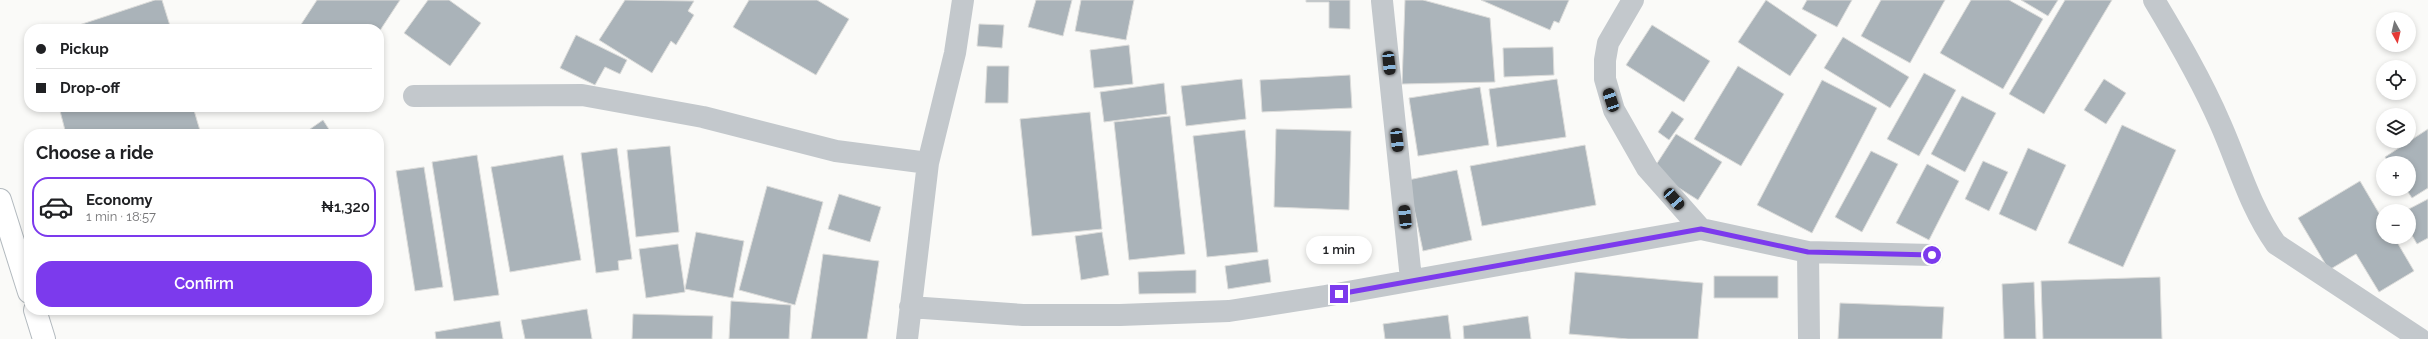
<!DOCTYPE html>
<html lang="en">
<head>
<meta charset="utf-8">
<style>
	body { margin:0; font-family:Raleway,sans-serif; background:#f6f6f6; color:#202124; height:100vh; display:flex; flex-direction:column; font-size:15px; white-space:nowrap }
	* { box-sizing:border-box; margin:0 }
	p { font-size:13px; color:#757577 }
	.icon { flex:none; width:22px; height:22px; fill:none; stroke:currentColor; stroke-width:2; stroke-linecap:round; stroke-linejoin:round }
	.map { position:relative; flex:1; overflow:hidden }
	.side { position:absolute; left:24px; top:129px; width:360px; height:186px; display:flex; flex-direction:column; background:#fff; border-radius:16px; box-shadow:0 2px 6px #0003 }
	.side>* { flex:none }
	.banner { position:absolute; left:24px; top:24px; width:360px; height:88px; border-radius:16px; box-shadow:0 2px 6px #0003; display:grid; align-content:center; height:88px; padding:0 12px; background:#fff }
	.needle { width:26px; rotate:172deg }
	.buttons { position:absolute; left:2376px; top:12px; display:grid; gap:8px }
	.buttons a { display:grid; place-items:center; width:40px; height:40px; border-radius:50%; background:#fff; box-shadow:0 2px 6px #0003; font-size:20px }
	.end { position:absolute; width:18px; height:18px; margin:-9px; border:5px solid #7c3aed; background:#fff; box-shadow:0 0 0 2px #fff }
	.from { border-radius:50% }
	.bubble { position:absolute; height:28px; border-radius:14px; background:#fff; box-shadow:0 2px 6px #0003; font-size:13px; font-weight:600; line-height:28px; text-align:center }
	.car { position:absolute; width:12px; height:24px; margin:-12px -6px; border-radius:5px; box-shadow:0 0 3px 1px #0007; background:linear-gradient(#222 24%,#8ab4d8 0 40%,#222 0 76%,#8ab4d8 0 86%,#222 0) }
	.banner b { display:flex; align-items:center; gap:14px; height:38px; font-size:15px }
	.banner b+b { border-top:1px solid #e0e0e0 }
	.banner i { width:10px; height:10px; background:#202124 }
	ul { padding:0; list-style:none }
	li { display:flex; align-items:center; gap:12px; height:60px; margin:0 8px 6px; padding:0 4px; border:2px solid #e0e0e0; border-radius:16px }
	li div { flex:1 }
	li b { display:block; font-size:15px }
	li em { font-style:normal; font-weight:600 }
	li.current { border-color:#7c3aed }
	li>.icon { width:36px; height:36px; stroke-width:1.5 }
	h2 { padding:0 12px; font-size:18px; line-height:48px }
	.primary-button { display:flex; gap:8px; margin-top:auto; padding:8px 12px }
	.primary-button a { flex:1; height:46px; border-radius:16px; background:#7c3aed; color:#fff; font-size:16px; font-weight:600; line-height:46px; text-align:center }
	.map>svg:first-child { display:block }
	.building { fill:#aab3b9; stroke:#dcdcda }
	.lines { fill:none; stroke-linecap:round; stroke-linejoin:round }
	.secondary-casing { stroke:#b3babf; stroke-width:24 }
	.street { stroke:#c3c8cc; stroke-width:22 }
	.secondary { stroke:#fff; stroke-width:22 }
	.route { stroke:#7c3aed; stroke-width:5 }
</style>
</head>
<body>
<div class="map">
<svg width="2428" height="339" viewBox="0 0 2428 339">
	<rect width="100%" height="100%" fill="#fafaf8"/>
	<path class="building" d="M155,0H162L171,29H67Z
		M317,0H400L379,32V29H298Z
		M428,0H449L481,23L450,66L404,33Z
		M625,0L694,1L688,11L694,15L676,45L671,41L652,73L599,40Z
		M749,0H817L849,19L816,75L733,27Z
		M1036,0H1072L1063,36L1028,27Z
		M1081,0H1134L1126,40L1075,31Z
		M1306,0H1350V29L1329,28V2H1306Z
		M1405,0H1423L1490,18L1495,82L1402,84Z
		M1481,0H1569L1559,23L1554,21L1550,30Z
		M1766,0L1817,35L1790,76L1738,42Z
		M1807,0H1852L1837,27L1802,9Z
		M1881,0H1945L1910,63L1861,36Z
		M1971,0H2009L2043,19L2003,89L1940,53Z
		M2021,0H2058L2048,16Z
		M2065,0H2112L2044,114L2009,94Z
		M979,24L1004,25L1002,48L977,46Z
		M1652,25L1710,61L1684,102L1626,65Z
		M576,35L627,60L620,74L605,67L595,85L560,68Z
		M1843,37L1909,77L1890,108L1824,68Z
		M1129,45L1133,84L1094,88L1090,50Z
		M1553,47L1554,75L1504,77L1503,48Z
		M987,66H1009L1008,103H985Z
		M1738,66L1784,94L1741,166L1694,139Z
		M1924,73L1956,90L1919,156L1887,139Z
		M1350,75L1352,108L1262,112L1260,80Z
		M1242,79L1246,119L1186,126L1181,86Z
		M1557,79L1566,137L1497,147L1489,89Z
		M2104,79L2126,93L2106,124L2084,110Z
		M1822,80L1877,108L1812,233L1757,205Z
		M1164,83L1167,114L1104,122L1100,92Z
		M1480,87L1489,145L1418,156L1409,98Z
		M1962,96L1996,113L1965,172L1931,154Z
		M59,107H193L201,134H66Z
		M1672,111L1684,119L1669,140L1658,132Z
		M1090,112L1102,229L1032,236L1020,119Z
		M1170,116L1185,254L1129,260L1114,122Z
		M323,120L332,134H303Z
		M2122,125L2176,150L2123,267L2068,243Z
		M1276,129L1351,131L1349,210L1274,207Z
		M2428,129V188L2412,198L2406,189H2409V163H2389L2385,157Z
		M1245,130L1258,252L1207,257L1193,136Z
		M1676,134L1722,162L1698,200L1652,171Z
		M1585,145L1596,205L1482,226L1470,166Z
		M670,146L679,232L636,237L627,150Z
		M617,148L632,259L618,261L619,270L596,273L581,153Z
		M2028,148L2066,165L2036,231L1999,214Z
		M1871,151L1898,164L1862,232L1835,217Z
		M477,155L499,295L454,301L432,162Z
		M563,155L581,260L510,272L491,167Z
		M1983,161L2008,172L1989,211L1965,199Z
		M1927,164L1959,181L1929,240L1896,223Z
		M424,167L443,287L415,291L396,171Z
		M1457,170L1472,240L1423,251L1408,180Z
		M2360,181L2383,220V237H2394L2414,271L2379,292L2356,254L2329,270L2298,218Z
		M767,186L823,202L795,305L739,290Z
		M839,194L881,207L870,242L828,229Z
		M2428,199V238L2417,244L2409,230V211H2405Z
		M696,232L744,241L733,298L685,289Z
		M1102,232L1109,275L1081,280L1075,236Z
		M678,244L685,292L646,298L639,249Z
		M823,254L879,261L867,339H811Z
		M1268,259L1271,282L1228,289L1225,266Z
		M1196,270V293L1139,294L1138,272Z
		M1575,272L1703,283L1698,339H1628L1569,334Z
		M1714,276H1778V298H1714Z
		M2160,277L2162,339H2043L2041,281Z
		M2034,282L2036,339H2004L2002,284Z
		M731,301L791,305L789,339H729Z
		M1840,303L1944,307L1942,339H1838Z
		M587,309L592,339H525L521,320Z
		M633,314L713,316L712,339H632Z
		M1448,315L1451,339H1385L1383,324Z
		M1528,316L1531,339H1464L1463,326Z
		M500,321L503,339H436L435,332Z"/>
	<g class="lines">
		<g class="secondary-casing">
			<path id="secondary" d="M0,200L29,292
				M35,310L44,339"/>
		</g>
		<path class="street" d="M1633,0L1608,43L1605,60V79L1614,110L1647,168L1701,229
			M2154,0C2178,40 2202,81 2220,123C2238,163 2250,208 2276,244L2420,339
			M1382,1L1411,279
			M414,96L582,95L703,117L836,151L928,163
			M1808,252L1809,339
			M910,307L1023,315H1120L1229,311L1325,296L1701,229L1808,252L1932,255
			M907,339L928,163L955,53L963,0"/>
		<use href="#secondary" class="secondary"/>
	</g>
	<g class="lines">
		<path class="route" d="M1339,294L1701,229L1808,252L1932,255"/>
	</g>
</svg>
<div class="buttons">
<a><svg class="needle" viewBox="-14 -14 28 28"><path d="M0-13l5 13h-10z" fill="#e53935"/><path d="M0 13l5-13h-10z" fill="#757577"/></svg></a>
<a><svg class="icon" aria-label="locate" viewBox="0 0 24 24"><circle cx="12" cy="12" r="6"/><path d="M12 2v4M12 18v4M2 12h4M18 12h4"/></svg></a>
<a><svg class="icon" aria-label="layers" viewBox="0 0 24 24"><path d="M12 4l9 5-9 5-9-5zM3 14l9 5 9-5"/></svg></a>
<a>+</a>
<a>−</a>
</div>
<i class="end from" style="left:1932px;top:255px"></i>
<i class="end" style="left:1339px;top:294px"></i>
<div class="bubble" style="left:1306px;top:236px;width:66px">1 min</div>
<i class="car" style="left:1389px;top:63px;rotate:174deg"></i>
<i class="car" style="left:1611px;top:100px;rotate:342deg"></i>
<i class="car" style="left:1397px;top:140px;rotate:174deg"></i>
<i class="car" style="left:1674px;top:199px;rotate:139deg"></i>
<i class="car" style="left:1405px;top:217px;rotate:354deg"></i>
<div class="banner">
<b><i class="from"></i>Pickup</b>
<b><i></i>Drop-off</b>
</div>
<section class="side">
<h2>Choose a ride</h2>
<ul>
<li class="current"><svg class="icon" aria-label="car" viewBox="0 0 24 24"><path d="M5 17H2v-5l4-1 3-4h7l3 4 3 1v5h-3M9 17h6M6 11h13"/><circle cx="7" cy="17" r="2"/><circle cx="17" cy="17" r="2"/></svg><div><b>Economy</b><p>1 min · 18:57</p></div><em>₦1,320</em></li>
</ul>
<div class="primary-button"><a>Confirm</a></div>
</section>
</div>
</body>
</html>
